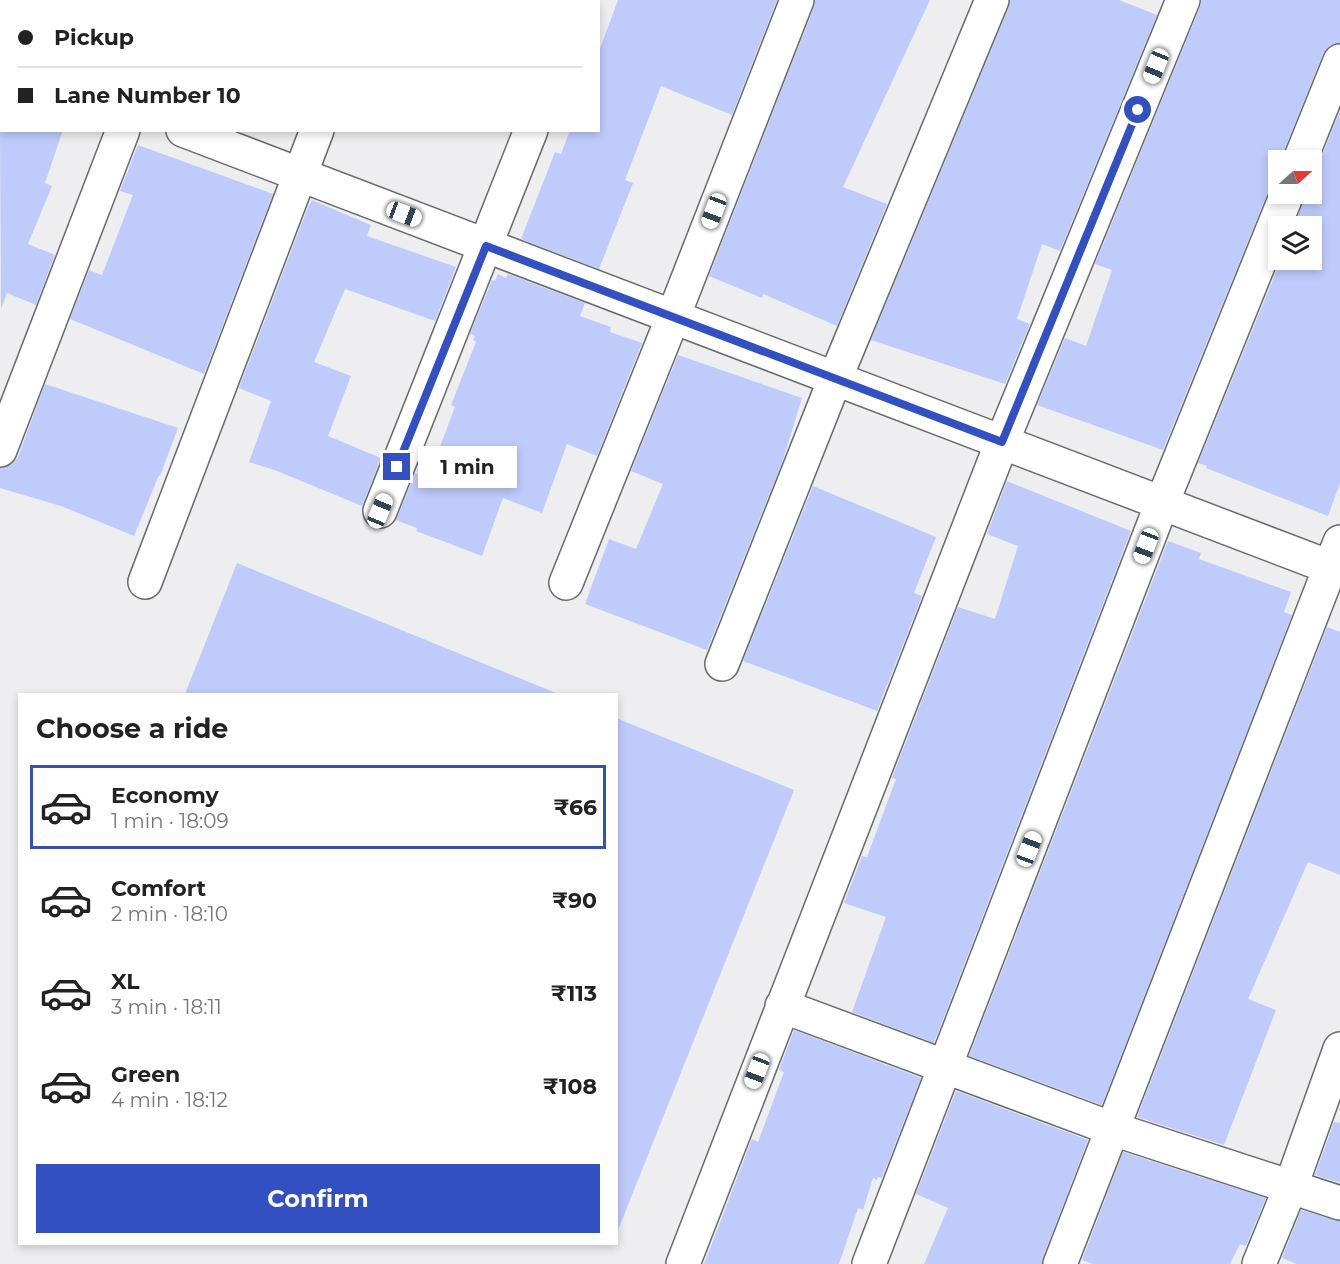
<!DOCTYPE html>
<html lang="en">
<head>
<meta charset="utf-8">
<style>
	body { margin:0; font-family:Montserrat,sans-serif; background:#f6f6f6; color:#222; height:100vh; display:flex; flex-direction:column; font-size:22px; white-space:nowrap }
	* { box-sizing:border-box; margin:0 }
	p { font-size:20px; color:#767676 }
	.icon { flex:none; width:33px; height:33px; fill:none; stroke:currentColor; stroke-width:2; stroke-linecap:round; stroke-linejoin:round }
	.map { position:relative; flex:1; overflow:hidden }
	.drawer { position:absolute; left:18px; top:693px; width:600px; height:552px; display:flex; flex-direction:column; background:#fff; border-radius:0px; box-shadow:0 3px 9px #0003 }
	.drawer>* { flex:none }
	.guide { position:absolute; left:0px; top:0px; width:600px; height:132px; box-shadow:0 3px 9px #0003; display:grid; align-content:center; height:132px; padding:0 18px; background:#fff }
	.needle { width:39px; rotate:69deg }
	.tools { position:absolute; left:1268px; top:150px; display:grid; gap:12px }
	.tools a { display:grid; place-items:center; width:54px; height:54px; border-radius:0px; background:#fff; box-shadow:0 3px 9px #0003; font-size:30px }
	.end { position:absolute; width:27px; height:27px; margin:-14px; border:8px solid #3250c1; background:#fff; box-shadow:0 0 0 3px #fff }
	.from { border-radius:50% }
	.bubble { position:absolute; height:42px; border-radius:0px; background:#fff; box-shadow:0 3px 9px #0003; font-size:20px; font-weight:700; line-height:42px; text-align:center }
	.car { position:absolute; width:18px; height:36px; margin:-18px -9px; border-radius:8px; box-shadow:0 0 4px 2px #0007; background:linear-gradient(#fff 24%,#345 0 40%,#fff 0 76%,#345 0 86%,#fff 0) }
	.guide b { display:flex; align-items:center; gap:21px; height:57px; font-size:22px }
	.guide b+b { border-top:2px solid #e0e0e0 }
	.guide i { width:15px; height:15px; background:#222 }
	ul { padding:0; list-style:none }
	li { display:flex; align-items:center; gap:18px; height:84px; margin:0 12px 9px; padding:0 6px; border:3px solid transparent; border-radius:0px }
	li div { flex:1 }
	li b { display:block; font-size:22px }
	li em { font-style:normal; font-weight:700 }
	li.selected { border-color:#3250c1 }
	li>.icon { width:54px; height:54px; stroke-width:1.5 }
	h2 { padding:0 18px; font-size:27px; line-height:72px }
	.cta { display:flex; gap:12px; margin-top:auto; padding:12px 18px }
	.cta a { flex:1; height:69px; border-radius:0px; background:#3250c1; color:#fff; font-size:24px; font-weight:700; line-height:69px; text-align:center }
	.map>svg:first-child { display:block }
	.building { fill:#bfcbfb }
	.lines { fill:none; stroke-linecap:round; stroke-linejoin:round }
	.street-casing { stroke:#696a6c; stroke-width:36 }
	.street { stroke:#fff; stroke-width:33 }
	.route { stroke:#3250c1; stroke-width:8 }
</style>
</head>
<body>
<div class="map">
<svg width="1340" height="1264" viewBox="0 0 1340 1264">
	<rect width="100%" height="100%" fill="#eeeef1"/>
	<path class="building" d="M618,0H777L732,115L661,86L625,180L633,183L599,269L521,239L555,152L561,154L570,130H598V54Z
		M815,0H930L843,187L887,204L837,326L763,294L762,298L709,276L814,7Z
		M1010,0H1119L1157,15L1060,251L1042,244L1017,319L1030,324L1005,384L871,340L1009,7Z
		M1201,0H1340V43L1329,46L1323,54L1283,153L1282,160H1278V178L1270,187L1163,450L1037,405L1065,338L1086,346L1112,270L1095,264L1200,7Z
		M1340,111V483L1328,516L1206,468L1207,466L1198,463L1281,260H1311V226H1294L1305,194H1311V175L1317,167Z
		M0,130H63L45,183L52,186L28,244L55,255L36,305L7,293L1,309Z
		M138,145L273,194L204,374L70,319L89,270L102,275L133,195L120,191Z
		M312,200L371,225L367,236L456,267L435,321L345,289L314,362L351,376L328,436L381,458L362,506L277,471L249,462L271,401L239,388L308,207Z
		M498,274L506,278L508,274L585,303L580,316L611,327L610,332L642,343L597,456L567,444L542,513L503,498L482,556L416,531L417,528L396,520L415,473L428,478L455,407L451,405L476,342L473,340L475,336L470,334L492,280L495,281Z
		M678,355L802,398L782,463L707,650L585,604L609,539L636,549L663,484L631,471Z
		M45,384L178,428L160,476L159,475L134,536L61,506L0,488V468L11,465L18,457Z
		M1007,481L1131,531L934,1043L852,1012L886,917L844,903L862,856L867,857L896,779L892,778L958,607L995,619L1018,546L987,534Z
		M813,486L936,537L914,593L922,596L877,711L743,661Z
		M1168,541L1201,553L1199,559L1291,592L1284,612L1292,615L1102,1105L969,1056Z
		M237,563L556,693V694H185Z
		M1327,627L1340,632V875L1308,862L1248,999L1276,1010L1224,1145L1137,1117Z
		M616,718L794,790L618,1230H616Z
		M794,1030L921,1078L882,1178L878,1177L877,1180L873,1178L863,1210L858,1208L839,1264H704L752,1139L758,1142L784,1072L779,1070Z
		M956,1091L1088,1140L1043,1257L1042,1264H924L948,1208L916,1194Z
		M1334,1122L1340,1123V1183L1315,1175Z
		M1123,1152L1266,1198L1246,1246L1240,1244L1230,1264H1093L1082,1260Z
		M1301,1210L1340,1221V1264H1297L1282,1258Z"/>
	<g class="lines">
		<g class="street-casing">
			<path id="street" d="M173,2L174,0
				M366,2L367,0
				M581,2L582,0
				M0,62H2
				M183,130L1340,571
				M1300,160L1340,61
				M0,450L123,130
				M380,511L531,130
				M145,582L317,130
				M566,583L673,317L797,0
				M722,664L835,379L992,0
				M782,1006L1113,1129L1340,1203
				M683,1264L1002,442L1183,0
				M869,1264L1162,503L1287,194
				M1060,1264L1340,542
				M1259,1264L1291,1186L1340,1049"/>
		</g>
		<use href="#street" class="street"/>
	</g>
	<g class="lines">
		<path class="route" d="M397,467L486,246L1002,442L1138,110"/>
	</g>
</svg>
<div class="tools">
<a><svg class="needle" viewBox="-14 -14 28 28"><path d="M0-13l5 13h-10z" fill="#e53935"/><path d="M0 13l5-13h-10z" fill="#767676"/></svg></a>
<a><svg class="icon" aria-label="layers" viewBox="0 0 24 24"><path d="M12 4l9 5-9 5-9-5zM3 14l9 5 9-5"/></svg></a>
</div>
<i class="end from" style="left:1138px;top:110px"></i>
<i class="end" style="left:397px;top:467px"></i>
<div class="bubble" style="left:418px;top:446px;width:99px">1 min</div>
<i class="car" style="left:1156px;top:66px;rotate:202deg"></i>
<i class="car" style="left:714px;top:211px;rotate:201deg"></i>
<i class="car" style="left:404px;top:214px;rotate:111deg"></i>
<i class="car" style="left:380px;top:511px;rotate:22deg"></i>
<i class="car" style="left:1146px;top:546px;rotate:201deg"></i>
<i class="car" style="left:1029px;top:849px;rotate:21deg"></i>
<i class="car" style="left:757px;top:1071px;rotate:201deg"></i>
<div class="guide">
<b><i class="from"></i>Pickup</b>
<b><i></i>Lane Number 10</b>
</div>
<section class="drawer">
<h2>Choose a ride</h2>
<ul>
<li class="selected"><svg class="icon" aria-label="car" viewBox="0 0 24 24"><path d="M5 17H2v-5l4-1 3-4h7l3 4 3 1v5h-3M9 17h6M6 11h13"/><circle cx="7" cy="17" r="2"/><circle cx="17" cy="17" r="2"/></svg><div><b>Economy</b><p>1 min · 18:09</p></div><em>₹66</em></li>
<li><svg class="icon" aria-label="car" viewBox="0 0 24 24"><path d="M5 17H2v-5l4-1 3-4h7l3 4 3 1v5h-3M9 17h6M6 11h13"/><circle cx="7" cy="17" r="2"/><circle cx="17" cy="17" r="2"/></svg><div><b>Comfort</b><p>2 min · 18:10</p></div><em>₹90</em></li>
<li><svg class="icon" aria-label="car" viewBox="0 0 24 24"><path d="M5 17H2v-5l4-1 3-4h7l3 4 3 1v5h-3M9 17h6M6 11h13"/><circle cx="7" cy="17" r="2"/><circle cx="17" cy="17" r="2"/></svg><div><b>XL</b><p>3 min · 18:11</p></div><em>₹113</em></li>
<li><svg class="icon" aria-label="car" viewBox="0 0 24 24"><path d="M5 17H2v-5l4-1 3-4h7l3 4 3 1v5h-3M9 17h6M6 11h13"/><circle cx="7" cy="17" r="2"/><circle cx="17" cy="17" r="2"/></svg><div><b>Green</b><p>4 min · 18:12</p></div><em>₹108</em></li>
</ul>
<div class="cta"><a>Confirm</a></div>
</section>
</div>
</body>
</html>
